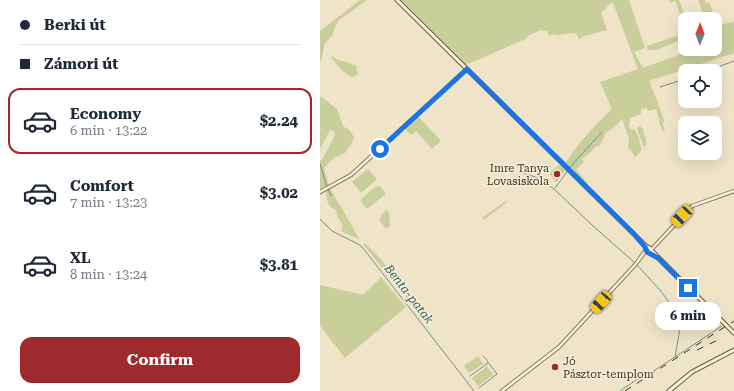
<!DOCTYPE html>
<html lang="en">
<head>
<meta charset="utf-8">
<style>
	body { margin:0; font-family:"Roboto Serif",serif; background:#f6f6f7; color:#1f2937; height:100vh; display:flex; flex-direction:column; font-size:15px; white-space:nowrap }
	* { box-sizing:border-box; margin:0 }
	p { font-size:13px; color:#747a83 }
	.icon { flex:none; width:22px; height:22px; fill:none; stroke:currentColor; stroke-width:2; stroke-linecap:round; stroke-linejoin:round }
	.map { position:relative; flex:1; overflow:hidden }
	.sheet { display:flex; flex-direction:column; background:#fff; width:320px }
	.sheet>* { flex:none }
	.banner { display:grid; align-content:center; height:88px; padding:0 20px; background:#fff }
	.needle { width:26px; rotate:1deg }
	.buttons { position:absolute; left:358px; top:12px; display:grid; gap:8px }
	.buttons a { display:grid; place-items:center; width:44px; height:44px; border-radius:8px; background:#fff; box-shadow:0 4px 16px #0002; font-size:20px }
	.end { position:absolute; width:18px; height:18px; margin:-9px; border:5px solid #1a73e8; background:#fff; box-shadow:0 0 0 2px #fff }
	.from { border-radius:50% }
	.bubble { position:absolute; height:28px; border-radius:12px; background:#fff; box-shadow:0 4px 16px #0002; font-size:13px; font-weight:700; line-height:28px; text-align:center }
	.car { position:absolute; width:12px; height:24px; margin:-12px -6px; border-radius:5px; box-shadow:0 0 3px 1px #0007; background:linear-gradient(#f5c518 24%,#345 0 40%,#f5c518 0 76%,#345 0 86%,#f5c518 0) }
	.banner b { display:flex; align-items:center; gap:14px; height:38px; font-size:15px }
	.banner b+b { border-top:1px solid #e0e1e3 }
	.banner i { width:10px; height:10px; background:#1f2937 }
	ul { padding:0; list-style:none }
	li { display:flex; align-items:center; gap:12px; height:66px; margin:0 8px 6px; padding:0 12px; border:2px solid transparent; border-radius:12px }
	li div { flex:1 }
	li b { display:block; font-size:15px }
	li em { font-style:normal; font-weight:700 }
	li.on { border-color:#9e2a2b }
	li>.icon { width:36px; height:36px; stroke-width:1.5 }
	.action { display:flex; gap:8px; margin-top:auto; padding:8px 20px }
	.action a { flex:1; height:46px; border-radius:12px; background:#9e2a2b; color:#fff; font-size:16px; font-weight:700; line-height:46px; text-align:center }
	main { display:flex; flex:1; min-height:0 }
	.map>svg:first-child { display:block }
	.green { fill:#c9cf9b }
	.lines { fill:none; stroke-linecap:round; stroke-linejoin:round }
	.stream { stroke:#6f938a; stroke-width:1 }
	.tertiary-casing { stroke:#8d765c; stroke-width:4.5 }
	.secondary-casing { stroke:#6f573f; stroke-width:5 }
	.tertiary { stroke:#faf1dc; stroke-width:2.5 }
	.secondary { stroke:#faf1dc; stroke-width:3 }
	.rail { stroke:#3d2e20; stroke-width:1; stroke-dasharray:7 7; stroke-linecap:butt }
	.route { stroke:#1a73e8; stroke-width:5 }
	.poi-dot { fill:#9e2a2b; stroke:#f7eed8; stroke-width:1.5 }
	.labels { text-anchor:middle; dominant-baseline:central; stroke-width:3; stroke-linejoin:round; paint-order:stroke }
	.poi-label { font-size:11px; fill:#3d2e20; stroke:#f7eed8; text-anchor:end }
	.water-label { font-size:12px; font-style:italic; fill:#2f5d5a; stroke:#f7eed8 }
</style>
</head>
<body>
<main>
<section class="sheet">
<div class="banner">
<b><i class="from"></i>Berki út</b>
<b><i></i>Zámori út</b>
</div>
<ul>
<li class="on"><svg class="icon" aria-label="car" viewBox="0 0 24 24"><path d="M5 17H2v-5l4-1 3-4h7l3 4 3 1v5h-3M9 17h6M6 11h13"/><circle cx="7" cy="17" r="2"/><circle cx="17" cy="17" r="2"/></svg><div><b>Economy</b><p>6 min · 13:22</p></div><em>$2.24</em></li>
<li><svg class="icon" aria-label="car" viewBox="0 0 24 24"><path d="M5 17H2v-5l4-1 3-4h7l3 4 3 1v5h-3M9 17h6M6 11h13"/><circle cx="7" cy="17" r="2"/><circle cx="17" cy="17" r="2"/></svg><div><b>Comfort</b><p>7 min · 13:23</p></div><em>$3.02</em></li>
<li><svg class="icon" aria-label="car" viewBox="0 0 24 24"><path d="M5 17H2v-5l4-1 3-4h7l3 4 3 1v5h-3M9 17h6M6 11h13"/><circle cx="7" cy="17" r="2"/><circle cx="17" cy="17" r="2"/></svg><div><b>XL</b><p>8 min · 13:24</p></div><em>$3.81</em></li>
</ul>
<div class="action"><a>Confirm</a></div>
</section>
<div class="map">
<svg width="414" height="391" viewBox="0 0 414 391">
	<rect width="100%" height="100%" fill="#f0e4c8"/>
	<path class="green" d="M40,0H47L19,20L14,29L12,36L5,43L1,61H0V31Z
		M75,0H309L325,48L314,52L323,68L375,49H395V19H385L378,0H385L386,3L389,2L398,26L414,21V53L329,81L337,100L344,120L343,124L345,131L343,132C339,125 339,117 336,109L328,111L327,108L321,109V114L310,118L309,127L311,130L314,129C319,135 319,142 322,150L315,157L311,150L308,149L309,139L302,119L296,126L286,133L280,145L274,148L271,152L262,159L264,162L256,169L268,184L265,187L267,188L265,190L245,170L248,168L235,155L236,153L246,162C259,142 275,125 292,109L280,82L318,69L293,3L290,4L281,13L287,30L265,36L259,39L256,33L242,34L236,36L235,34L229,36L228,32L221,30L207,36L208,38L143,66Z
		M349,0H359L366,19L365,28L355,1L350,3Z
		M365,33V38L336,50H328L327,46Z
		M12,56L18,60L27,62L36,66L38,74L34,77C24,76 17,64 11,57Z
		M0,97H2L17,109L22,123L24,127L29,129L34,137L33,141L25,153L14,158L4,168L9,186L6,187L5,186L0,189V160H2L15,135L14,131L10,130L0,149Z
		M98,116L121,141L112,149L96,131L91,135L84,128Z
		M320,126L323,129L327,144L324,148L321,139H319L320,137L317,128Z
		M239,165L245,170L236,183L230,174V172Z
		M48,169L56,178V180L41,193L32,182Z
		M59,186L65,192V195L47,209L40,200L54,188Z
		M10,188L40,240L21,231L23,225L18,218L16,210C7,207 7,200 6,191Z
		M187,200V202L164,220L162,218Z
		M66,210L69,212L70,226L67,228H65L59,220L62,214Z
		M45,243L60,258L92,301L90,302L43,244Z
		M336,260L339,261L383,304L382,305Z
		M61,277L86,307L25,358L0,326V285L43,295Z
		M158,356L163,364L149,373L144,366Z
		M167,366L173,375L158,386L152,378Z"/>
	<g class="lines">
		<path class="stream" d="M387,71L414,61
			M340,87L365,79
			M0,164L7,187
			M203,173L218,178L234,189L272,225L315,263
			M235,188L252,165L282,132
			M8,189L11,196
			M0,219L12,231L38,244L43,248L154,391
			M317,265L340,290L358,314C362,327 357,344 355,357
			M163,356L167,360
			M150,376L168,363
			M159,388L177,374L167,361
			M300,391L316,380L326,376L402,326
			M346,391L365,375L403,354"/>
		<g class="tertiary-casing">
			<path id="tertiary" d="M0,192L31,175L147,69
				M331,250L372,206L414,191
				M182,391L239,347L315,265L326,250"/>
		</g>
		<g class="secondary-casing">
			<path id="secondary" d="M77,0L326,246L330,248L331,250L328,252L326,249
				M331,250L414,333
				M349,391L372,372L414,350"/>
		</g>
		<use href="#tertiary" class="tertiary"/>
		<use href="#secondary" class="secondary"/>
		<path class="rail" d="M377,350L400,339
			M305,391L414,321"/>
	</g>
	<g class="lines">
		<path class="route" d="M60,149L147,69L314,234L325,247L327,252L338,258L368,288"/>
	</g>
	<g class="poi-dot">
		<circle cx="237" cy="174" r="4"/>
		<circle cx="235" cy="367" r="4"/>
	</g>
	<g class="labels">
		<g class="poi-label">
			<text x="229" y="168">Imre Tanya<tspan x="229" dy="13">Lovasiskola</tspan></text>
			<text x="243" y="361" text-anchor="start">Jó<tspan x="243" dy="13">Pásztor-templom</tspan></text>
		</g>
		<g class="water-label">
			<text transform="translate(89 294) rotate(52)">Benta-patak</text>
		</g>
	</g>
</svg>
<div class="buttons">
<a><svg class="needle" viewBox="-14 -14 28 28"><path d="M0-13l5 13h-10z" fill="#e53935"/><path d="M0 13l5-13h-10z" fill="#747a83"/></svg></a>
<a><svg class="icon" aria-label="locate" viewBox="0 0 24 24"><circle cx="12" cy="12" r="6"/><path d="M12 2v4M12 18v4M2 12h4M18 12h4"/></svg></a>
<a><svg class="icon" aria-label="layers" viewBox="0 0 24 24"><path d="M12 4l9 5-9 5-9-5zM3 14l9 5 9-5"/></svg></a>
</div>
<i class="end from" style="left:60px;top:149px"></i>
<i class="end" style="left:368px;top:288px"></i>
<div class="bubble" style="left:335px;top:302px;width:66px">6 min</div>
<i class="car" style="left:362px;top:216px;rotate:223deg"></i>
<i class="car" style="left:281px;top:302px;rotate:222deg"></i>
</div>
</main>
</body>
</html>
